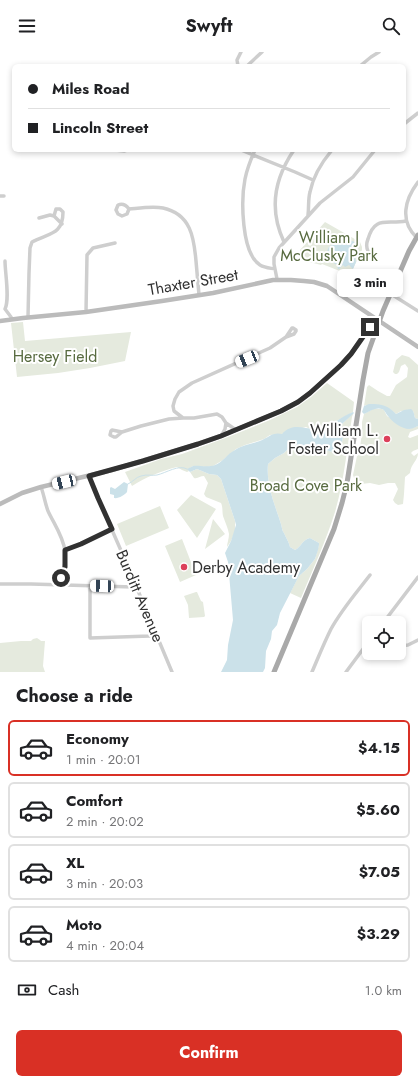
<!DOCTYPE html>
<html lang="en">
<head>
<meta charset="utf-8">
<style>
	body { margin:0; font-family:Jost,sans-serif; background:#f6f6f6; color:#202124; height:100vh; display:flex; flex-direction:column; font-size:15px; white-space:nowrap }
	* { box-sizing:border-box; margin:0 }
	p { font-size:13px; color:#757577 }
	.icon { flex:none; width:22px; height:22px; fill:none; stroke:currentColor; stroke-width:2; stroke-linecap:round; stroke-linejoin:round }
	.map { position:relative; height:620px; overflow:hidden }
	.side { display:flex; flex-direction:column; background:#fff; flex:1 }
	.side>* { flex:none }
	.banner { position:absolute; left:12px; top:12px; width:394px; height:88px; border-radius:6px; box-shadow:0 2px 6px #0003; display:grid; align-content:center; height:88px; padding:0 16px; background:#fff }
	.buttons { position:absolute; left:362px; top:564px; display:grid; gap:8px }
	.buttons a { display:grid; place-items:center; width:44px; height:44px; border-radius:6px; background:#fff; box-shadow:0 2px 6px #0003; font-size:20px }
	.end { position:absolute; width:18px; height:18px; margin:-9px; border:5px solid #313131; background:#fff; box-shadow:0 0 0 2px #fff }
	.from { border-radius:50% }
	.bubble { position:absolute; height:28px; border-radius:6px; background:#fff; box-shadow:0 2px 6px #0003; font-size:13px; font-weight:700; line-height:28px; text-align:center }
	.car { position:absolute; width:12px; height:24px; margin:-12px -6px; border-radius:5px; box-shadow:0 0 3px 1px #0007; background:linear-gradient(#fff 24%,#345 0 40%,#fff 0 76%,#345 0 86%,#fff 0) }
	.banner b { display:flex; align-items:center; gap:14px; height:38px; font-size:15px }
	.banner b+b { border-top:1px solid #e0e0e0 }
	.banner i { width:10px; height:10px; background:#202124 }
	ul { padding:0; list-style:none }
	li { display:flex; align-items:center; gap:12px; height:56px; margin:0 8px 6px; padding:0 8px; border:2px solid #e0e0e0; border-radius:6px }
	li div { flex:1 }
	li b { display:block; font-size:15px }
	li em { font-style:normal; font-weight:700 }
	li.active { border-color:#d93025 }
	li>.icon { width:36px; height:36px; stroke-width:1.5 }
	h2 { padding:0 16px; font-size:18px; line-height:48px }
	.pay { display:flex; align-items:center; gap:10px; height:44px; padding:0 16px; font-size:15px }
	.pay p { margin-inline-start:auto }
	.primary-button { display:flex; gap:8px; margin-top:auto; padding:8px 16px }
	.primary-button a { flex:1; height:46px; border-radius:6px; background:#d93025; color:#fff; font-size:16px; font-weight:700; line-height:46px; text-align:center }
	header { display:flex; justify-content:space-between; align-items:center; height:52px; padding:0 16px; background:#fff; font-size:18px; font-weight:700 }
	.map>svg:first-child { display:block }
	.green { fill:#e5eade }
	.water { fill:#cbe1e9 }
	.lines { fill:none; stroke-linecap:round; stroke-linejoin:round }
	.stream { stroke:#cbe1e9; stroke-width:1 }
	.street { stroke:#cecece; stroke-width:3.5 }
	.secondary { stroke:#bbb; stroke-width:4.5 }
	.primary { stroke:#a9a9a9; stroke-width:5 }
	.route { stroke:#313131; stroke-width:5 }
	.poi-dot { fill:#dc405a; stroke:#fff; stroke-width:1.5 }
	.labels { text-anchor:middle; dominant-baseline:central; stroke-width:4; stroke-linejoin:round; paint-order:stroke }
	.park-label { font-size:16px; fill:#586b40; stroke:#fff }
	.street-label { font-size:16px; fill:#313131; stroke:#fff }
	.poi-label { font-size:16px; fill:#313131; stroke:#fff; text-anchor:end }
</style>
</head>
<body>
<header><svg class="icon" aria-label="menu" viewBox="0 0 24 24"><path d="M4 6h16M4 12h16M4 18h16"/></svg>Swyft<svg class="icon" aria-label="search" viewBox="0 0 24 24"><circle cx="10" cy="10" r="6"/><path d="M15 15l6 6"/></svg></header>
<div class="map">
<svg width="418" height="620" viewBox="0 0 418 620">
	<rect width="100%" height="100%" fill="#fff"/>
	<path class="green" d="M325,170L360,190L362,195V198L350,223L322,212L321,213L302,208L300,198Z
		M23,270L25,289L131,280L125,309L90,316L58,321L17,325L11,271Z
		M402,303L409,305L418,313V367L415,366L413,359H401L396,362L390,357L366,353L364,354L367,335L369,333L378,339L387,344H390L396,333L407,325L408,316L405,312L401,314L399,320L397,322H395L393,320L396,308Z
		M327,331L354,350L353,360L329,373L320,377H310L306,375L282,382L270,383L264,387L245,393L236,397L223,408L213,414L207,415L193,414L188,417L189,419L187,420L182,418L177,415C161,419 146,425 132,434L125,420L161,407L182,402L228,385L270,368L297,355L311,345Z
		M373,357H382L384,358L387,364L409,377L418,374V377L410,380L408,385L410,386L418,383V397L413,399L411,401L414,404L418,401C418,409 411,411 410,421L405,425L404,442L403,452L398,453L395,451L393,448L398,437L395,431H388L379,433L370,431L361,432L354,426L353,423L357,404L359,402L362,381V370L364,362Z
		M352,362H353L352,365C347,397 344,429 335,460C326,489 313,517 301,546L290,541L299,524L307,517L315,507L319,493V491L310,486C303,487 301,495 295,498L290,495C289,490 286,486 284,481C282,479 282,475 281,472C275,453 266,433 268,412L275,406L284,401L291,394L299,398L309,396L323,397L335,401L341,396L343,385L341,376L342,372Z
		M197,417L209,422L217,423L221,427L235,469V479L231,489L227,495C227,491 229,487 229,482C228,476 225,470 223,464C222,459 223,455 221,451L206,445L204,442L208,431L204,424C200,424 198,427 194,426L190,420Z
		M191,443L216,457L197,486L177,458Z
		M160,454L169,476L126,494L117,472Z
		M213,467L225,482L205,497Z
		M182,487L196,523L180,530L165,494Z
		M196,540H197L201,549L203,550L205,564L204,565L189,566L188,553L184,544Z
		M37,586L40,588L41,589H45L43,614L45,620H0V591L21,589H31L33,587Z"/>
	<path class="water" d="M339,189L348,191L352,189C356,190 357,194 358,198L354,202L356,210L353,217L349,213L345,215L343,213L339,217H338L337,213C329,209 332,205 327,200C328,193 334,192 339,189Z
		M369,352C376,352 383,352 389,356C392,358 394,360 396,362L404,358L411,357C414,359 414,362 415,366L418,367V374C415,375 412,377 409,377C402,377 392,370 388,364C386,362 385,358 382,357C376,355 370,359 364,362L362,360L364,354Z
		M353,360L354,361L342,372L341,376L343,385L341,396L339,400L335,401L323,397L316,396H309L299,398L291,394L284,401L275,406L268,412C266,433 275,453 281,472C282,475 282,479 284,481C286,486 289,490 290,495L295,498C301,495 303,487 310,486L319,491V493L318,498L315,507L307,517L299,524L280,561L277,573L272,579L271,587L266,599L265,616L263,620H221L227,608L228,593L233,568L228,510L225,501L231,489L236,473L235,469L221,427L217,423L209,422L197,417L190,420L187,417C189,416 191,415 193,414C199,413 207,416 215,413C223,410 227,402 235,398C244,392 255,392 264,387C270,384 274,380 282,382C295,368 307,380 321,376C333,373 342,364 353,360Z
		M124,430L128,432L127,440C125,443 118,447 114,446V443L110,442V436L111,435L115,437Z"/>
	<g class="lines">
		<path class="stream" d="M128,432C133,430 136,425 141,424C147,422 152,424 157,423C166,421 179,412 187,417"/>
		<path class="street" d="M238,14L237,8L241,0
			M247,14L262,0
			M360,14L371,5L379,0
			M404,26V28
			M404,72L418,61
			M115,98L124,99L127,98
			M241,98L295,120L313,128
			M255,98C251,107 247,117 245,127C241,147 241,201 260,213C265,216 270,216 275,217
			M0,144H4
			M129,157L127,162L122,164L118,162L116,158L118,153C123,151 126,153 129,157C140,156 153,154 163,156C191,162 194,186 196,209C197,220 198,232 199,243
			M308,163C309,155 308,147 310,140C313,124 322,110 332,98
			M54,164L62,172
			M417,186C399,169 405,147 418,130
			M284,190C269,158 274,127 294,98
			M368,199C366,195 366,192 368,187C375,163 387,173 406,169
			M5,209C5,221 10,247 5,257L11,265L12,267
			M277,227L274,212V205L279,196L320,151L353,125L375,98
			M391,242L418,259
			M86,260L87,203L93,196L115,191
			M28,265L29,221L30,196L32,190C49,181 63,183 63,160L60,157H56L54,164L50,163L39,166
			M236,378L226,371L222,365L217,362L194,366H183L174,359L173,354L175,347L179,340L192,331L270,296L286,285L292,276H293L296,278V279L294,282L286,285
			M122,380L112,378L111,379L110,383L114,385H116L122,380L141,374L169,367L183,366
			M221,384L225,377L226,371
			M89,424L98,446L126,510L172,620
			M41,435C44,443 45,451 48,459C54,472 63,484 65,499C67,513 61,521 61,533
			M65,498L81,492L112,477
			M0,532H31L133,535L136,534
			M90,534V586L150,584L156,582
			M383,571L418,525
			M399,594L408,593L418,588
			M312,620C318,606 324,591 331,577C342,557 357,540 370,523
			M346,620L369,589"/>
		<path class="secondary" d="M0,269L23,266L86,260L162,249L213,241L273,228H291L304,229L314,230L327,234L418,295
			M366,282L373,277L378,271
			M0,452L22,441L41,435L112,418L198,392L221,384L281,359L298,350L310,341L337,317L351,302L369,275L374,271L379,269"/>
		<path class="primary" d="M274,620L334,477L342,451L347,431L363,328L368,301L383,259L409,199L418,183"/>
	</g>
	<g class="lines">
		<path class="route" d="M61,526L65,515V498L81,492L112,477L98,446L89,424L143,409L198,392L221,384L281,359L298,350L310,341L341,313L351,302L370,275"/>
	</g>
	<g class="poi-dot">
		<circle cx="387" cy="387" r="4"/>
		<circle cx="184" cy="515" r="4"/>
	</g>
	<g class="labels">
		<g class="park-label">
			<text x="329" y="185">William J<tspan x="329" dy="18">McClusky Park</tspan></text>
			<text x="55" y="304">Hersey Field</text>
			<text x="306" y="433">Broad Cove Park</text>
		</g>
		<g class="street-label">
			<text transform="translate(193 230) rotate(-10)">Thaxter Street</text>
			<text transform="translate(140 544) rotate(67)">Burditt Avenue</text>
		</g>
		<g class="poi-label">
			<text x="379" y="378">William L.<tspan x="379" dy="18">Foster School</tspan></text>
			<text x="192" y="515" text-anchor="start">Derby Academy</text>
		</g>
	</g>
</svg>
<div class="buttons">
<a><svg class="icon" aria-label="locate" viewBox="0 0 24 24"><circle cx="12" cy="12" r="6"/><path d="M12 2v4M12 18v4M2 12h4M18 12h4"/></svg></a>
</div>
<i class="end from" style="left:61px;top:526px"></i>
<i class="end" style="left:370px;top:275px"></i>
<div class="bubble" style="left:337px;top:217px;width:66px">3 min</div>
<i class="car" style="left:247px;top:307px;rotate:248deg"></i>
<i class="car" style="left:64px;top:430px;rotate:257deg"></i>
<i class="car" style="left:102px;top:534px;rotate:272deg"></i>
<div class="banner">
<b><i class="from"></i>Miles Road</b>
<b><i></i>Lincoln Street</b>
</div>
</div>
<section class="side">
<h2>Choose a ride</h2>
<ul>
<li class="active"><svg class="icon" aria-label="car" viewBox="0 0 24 24"><path d="M5 17H2v-5l4-1 3-4h7l3 4 3 1v5h-3M9 17h6M6 11h13"/><circle cx="7" cy="17" r="2"/><circle cx="17" cy="17" r="2"/></svg><div><b>Economy</b><p>1 min · 20:01</p></div><em>$4.15</em></li>
<li><svg class="icon" aria-label="car" viewBox="0 0 24 24"><path d="M5 17H2v-5l4-1 3-4h7l3 4 3 1v5h-3M9 17h6M6 11h13"/><circle cx="7" cy="17" r="2"/><circle cx="17" cy="17" r="2"/></svg><div><b>Comfort</b><p>2 min · 20:02</p></div><em>$5.60</em></li>
<li><svg class="icon" aria-label="car" viewBox="0 0 24 24"><path d="M5 17H2v-5l4-1 3-4h7l3 4 3 1v5h-3M9 17h6M6 11h13"/><circle cx="7" cy="17" r="2"/><circle cx="17" cy="17" r="2"/></svg><div><b>XL</b><p>3 min · 20:03</p></div><em>$7.05</em></li>
<li><svg class="icon" aria-label="car" viewBox="0 0 24 24"><path d="M5 17H2v-5l4-1 3-4h7l3 4 3 1v5h-3M9 17h6M6 11h13"/><circle cx="7" cy="17" r="2"/><circle cx="17" cy="17" r="2"/></svg><div><b>Moto</b><p>4 min · 20:04</p></div><em>$3.29</em></li>
</ul>
<div class="pay"><svg class="icon" aria-label="cash" viewBox="0 0 24 24"><path d="M3 7h18v10H3z"/><circle cx="12" cy="12" r="2"/></svg>Cash<p>1.0 km</p></div>
<div class="primary-button"><a>Confirm</a></div>
</section>
</body>
</html>
